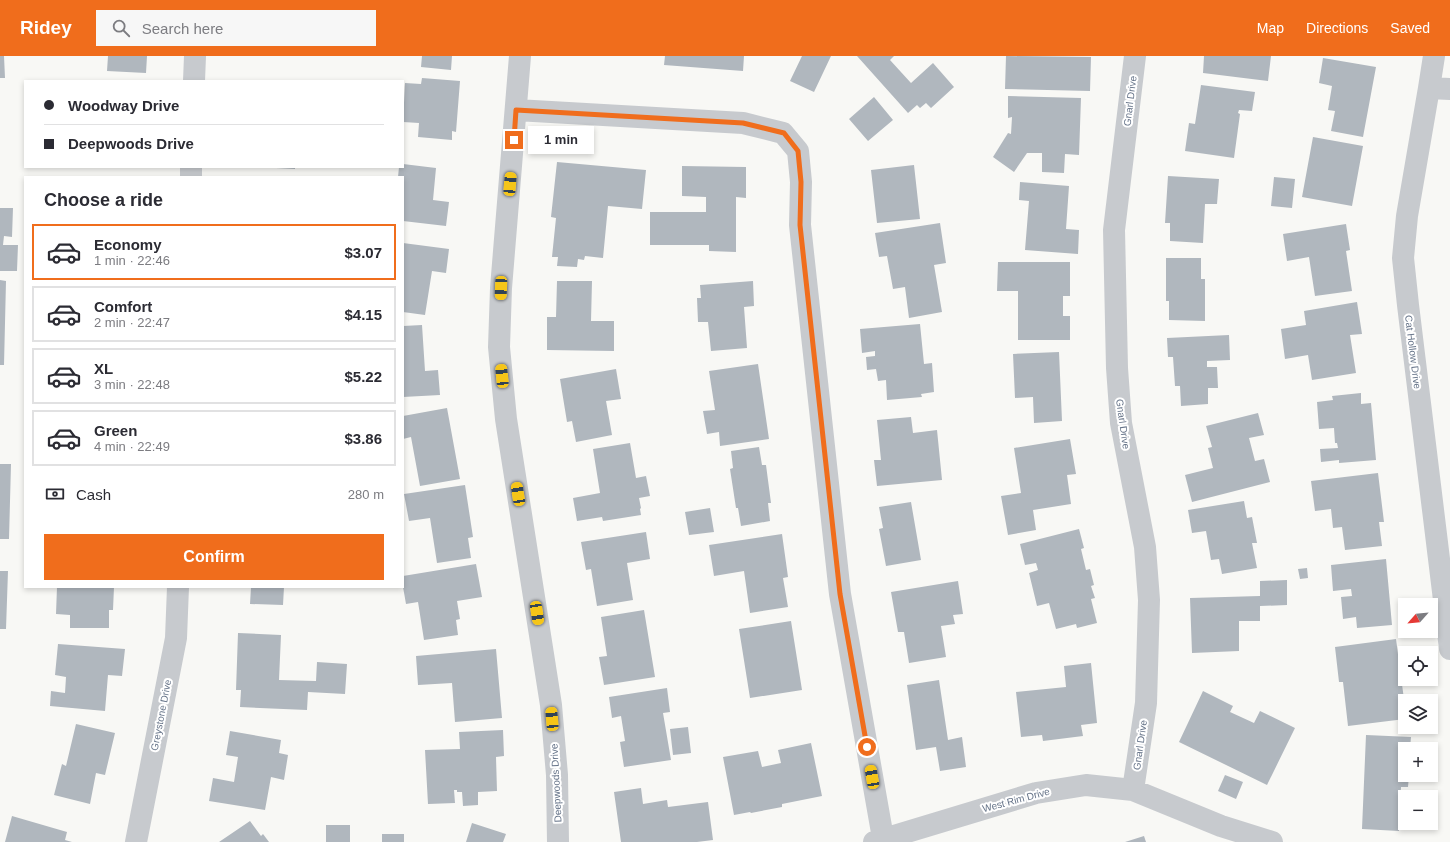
<!DOCTYPE html>
<html lang="en">
<head>
<meta charset="utf-8">
<style>
	body { margin:0; font-family:Helvetica,sans-serif; background:#f7f7f7; color:#2b2b33; height:100vh; display:flex; flex-direction:column; font-size:15px; white-space:nowrap }
	* { box-sizing:border-box; margin:0 }
	p { font-size:13px; color:#7c7c81 }
	.icon { flex:none; width:22px; height:22px; fill:none; stroke:currentColor; stroke-width:2; stroke-linecap:round; stroke-linejoin:round }
	.map { position:relative; flex:1; overflow:hidden }
	.side { position:absolute; left:24px; top:120px; width:380px; height:412px; display:flex; flex-direction:column; background:#fff; border-radius:0px; box-shadow:0 2px 6px #0003 }
	.side>* { flex:none }
	.guide { position:absolute; left:24px; top:24px; width:380px; height:88px; border-radius:0px; box-shadow:0 2px 6px #0003; display:grid; align-content:center; height:88px; padding:0 20px; background:#fff }
	.needle { width:26px; rotate:243deg }
	.fabs { position:absolute; left:1398px; top:542px; display:grid; gap:8px }
	.fabs a { display:grid; place-items:center; width:40px; height:40px; border-radius:0px; background:#fff; box-shadow:0 2px 6px #0003; font-size:20px }
	.end { position:absolute; width:18px; height:18px; margin:-9px; border:5px solid #f06d1c; background:#fff; box-shadow:0 0 0 2px #fff }
	.from { border-radius:50% }
	.bubble { position:absolute; height:28px; border-radius:0px; background:#fff; box-shadow:0 2px 6px #0003; font-size:13px; font-weight:600; line-height:28px; text-align:center }
	.car { position:absolute; width:12px; height:24px; margin:-12px -6px; border-radius:5px; box-shadow:0 0 3px 1px #0007; background:linear-gradient(#f5c518 24%,#345 0 40%,#f5c518 0 76%,#345 0 86%,#f5c518 0) }
	.guide b { display:flex; align-items:center; gap:14px; height:38px; font-size:15px }
	.guide b+b { border-top:1px solid #e1e1e2 }
	.guide i { width:10px; height:10px; background:#2b2b33 }
	ul { padding:0; list-style:none }
	li { display:flex; align-items:center; gap:12px; height:56px; margin:0 8px 6px; padding:0 12px; border:2px solid #e1e1e2; border-radius:0px }
	li div { flex:1 }
	li b { display:block; font-size:15px }
	li em { font-style:normal; font-weight:600 }
	li.active { border-color:#f06d1c }
	li>.icon { width:36px; height:36px; stroke-width:1.5 }
	h2 { padding:0 20px; font-size:18px; line-height:48px }
	.pay { display:flex; align-items:center; gap:10px; height:44px; padding:0 20px; font-size:15px }
	.pay p { margin-inline-start:auto }
	.action { display:flex; gap:8px; margin-top:auto; padding:8px 20px }
	.action a { flex:1; height:46px; border-radius:0px; background:#f06d1c; color:#fff; font-size:16px; font-weight:600; line-height:46px; text-align:center }
	header { display:flex; align-items:center; gap:24px; box-sizing:border-box; height:56px; padding:0 20px; background:#f06d1c; color:#fff }
	header strong { font-size:19px }
	nav { display:flex; gap:22px; margin-inline-start:auto; font-size:14px }
	.search { width:280px; height:36px; background:#f7f7f7; display:flex; align-items:center; gap:10px; box-sizing:border-box; padding:0 14px; border-radius:0px; color:#7c7c81; font-size:15px }
	.map>svg:first-child { display:block }
	.building { fill:#b0b7be }
	.lines { fill:none; stroke-linecap:round; stroke-linejoin:round }
	.minor { stroke:#c7cace; stroke-width:22 }
	.tertiary { stroke:#c7cace; stroke-width:22 }
	.route { stroke:#f06d1c; stroke-width:5 }
	.labels { text-anchor:middle; dominant-baseline:central; stroke-width:4; stroke-linejoin:round; paint-order:stroke }
	.street-label { font-size:10px; fill:#657388; stroke:#fff }
</style>
</head>
<body>
<header>
<strong>Ridey</strong>
<div class="search"><svg class="icon" aria-label="search" viewBox="0 0 24 24"><circle cx="10" cy="10" r="6"/><path d="M15 15l6 6"/></svg>Search here</div>
<nav><a>Map</a><a>Directions</a><a>Saved</a></nav>
</header>
<div class="map">
<svg width="1450" height="786" viewBox="0 0 1450 786">
	<rect width="100%" height="100%" fill="#f8f8f5"/>
	<path class="building" d="M0,0H4L5,22H0Z
		M108,0H147L146,17L107,15Z
		M422,0H452L451,14L421,11Z
		M665,0H744L743,15L664,9Z
		M802,0H831L814,36L790,25Z
		M857,0H894L890,4L911,27L933,7L954,31L931,52L926,47L920,52L917,49L908,57Z
		M1006,0L1091,1L1090,35L1005,33Z
		M1204,0H1271L1268,25L1203,17Z
		M1323,2L1376,11L1363,81L1331,75L1335,55L1328,54L1332,30L1319,27Z
		M422,22L460,25L456,76L452,75V84L418,81L419,67L403,66L405,27L421,28Z
		M1201,29L1255,36L1252,55L1239,54L1238,57L1240,58L1234,102L1185,95L1189,67L1195,68Z
		M1008,40L1081,42L1079,99L1065,98L1064,117L1042,116V97H1027L1014,116L993,101L1008,77L1011,78L1012,61L1008,62Z
		M874,41L893,64L868,85L849,63Z
		M1313,81L1363,90L1352,150L1302,141Z
		M557,106L646,114L642,153L608,150L603,202L585,200L584,204L578,203L577,211L557,210L558,201H552L556,162L551,161Z
		M403,108L436,112L433,144L449,146L446,170L403,165V121H398L399,111H403Z
		M914,109L920,163L877,167L871,114Z
		M682,110L746,111V142L736,141V196L709,195V189H650V156H706V141L682,140Z
		M276,111H295V113L276,112Z
		M1168,120L1219,123L1217,148H1205L1203,187L1170,185V167H1165Z
		M1274,121L1295,123L1292,152L1271,150Z
		M1020,126L1069,130L1066,173L1079,174L1078,198L1025,194L1029,145L1019,144Z
		M0,152H13L12,181L4,180L3,189H18L17,215H0Z
		M940,167L946,207L934,209L942,256L909,262L905,231L893,233L887,200L879,201L875,177Z
		M1346,168L1350,194L1346,195L1352,235L1315,240L1309,201L1287,205L1283,178Z
		M403,187L449,193L446,217L432,215L425,259L403,256Z
		M1166,202H1201V223H1205V265L1169,264V245H1166Z
		M998,206H1070V240H1063V260H1070V284H1018V235H997Z
		M0,224L6,225L4,309H0Z
		M557,225H592L591,265H614V295L547,294V261H556Z
		M753,225L754,250L744,251L747,292L711,295L708,266H698L697,242H701L700,229Z
		M1357,246L1362,278L1350,279L1356,317L1312,324L1308,299L1285,303L1281,273L1306,269L1304,255Z
		M920,268L924,308L932,307L934,336L921,338L922,341L887,344L886,324L878,325L876,313L867,314L866,301L875,300V295L862,297L860,273Z
		M422,269L425,315L438,314L440,339L403,341V270Z
		M1229,279L1230,304L1207,305V311H1217L1218,332H1208V348L1181,350L1180,330H1175L1173,301H1168L1167,282Z
		M1059,296L1062,365L1034,367L1033,341L1015,342L1013,298Z
		M758,308L769,383L720,390L719,376L707,378L703,355L715,354L709,315Z
		M616,313L621,343L606,345L612,379L576,386L572,365L567,366L560,323Z
		M1361,337V348L1371,347L1376,404L1339,407V404L1321,406L1320,393L1338,392L1337,387H1335L1334,372L1319,373L1317,346L1333,344L1332,340Z
		M447,352L460,423L420,430L411,381L403,383V360Z
		M1258,357L1264,379L1249,382L1255,405L1264,403L1270,426L1192,446L1185,419L1213,412L1208,392L1212,391L1206,370Z
		M911,361L913,377L937,374L942,424L877,430L874,404H881L877,364Z
		M1070,383L1076,418L1067,419L1071,448L1033,454L1036,474L1008,479L1001,440L1021,437L1014,392Z
		M630,387L636,422L646,420L650,440L639,442L641,452L640,453L641,459L603,465L602,461L577,465L573,442L600,437L593,393Z
		M759,391L762,409H766L771,447H768L770,465L741,470L738,452H736L730,413L733,412L731,395Z
		M0,408H11L9,483H0Z
		M1378,417L1384,466H1379L1382,490L1345,494L1342,471L1333,472L1331,453L1315,455L1311,425Z
		M465,429L473,481L468,482L471,502L437,507L430,462L409,465L404,438Z
		M1244,445L1247,462L1252,461L1257,487H1252L1257,512L1222,518L1219,503L1211,504L1206,475L1192,477L1188,454Z
		M911,446L921,504L886,510L879,473L883,472L879,451Z
		M710,452L714,476L689,479L685,456Z
		M1079,473L1084,492L1081,493L1086,514L1090,513L1094,529L1091,530L1095,542L1091,543L1097,567L1077,572L1076,568L1056,573L1049,547L1037,550L1029,517L1038,514L1036,507L1025,509L1020,488Z
		M646,476L650,503L627,507L633,544L597,550L591,513L586,514L581,486Z
		M782,478L788,521L783,522L788,551L750,557L744,515L714,520L709,489Z
		M1386,503L1392,569L1357,572L1356,561L1343,563L1341,541L1352,540L1351,533L1333,535L1331,509Z
		M476,508L482,541L457,545L460,563L456,564L458,579L424,584L418,546L406,548L403,531V520Z
		M1307,512L1308,522L1300,523L1298,513Z
		M0,515H8L6,573H0Z
		M1287,524V549L1260,550V565H1239V595L1192,597L1190,542L1260,540V525Z
		M958,525L963,558L953,559L955,568L941,570L946,601L909,607L904,576H898L891,536Z
		M57,531H114L113,554H109V572H70V559L56,558Z
		M251,531H284L283,549L250,548Z
		M644,554L655,621L604,629L599,601L607,600L601,561Z
		M791,565L802,634L750,642L739,573Z
		M238,577L281,579L279,624L316,625L317,606L347,608L345,638L308,636L307,654L240,651L241,634H236Z
		M1396,583L1405,651V663L1348,670L1343,626H1339L1335,591Z
		M58,588L125,593L122,620L108,619L105,655L50,650L51,635L65,637L66,621L55,619Z
		M496,593L502,662L455,666L452,627L418,629L416,600Z
		M1091,607L1097,667L1081,669L1083,680L1043,685L1042,679L1021,681L1016,636L1066,631L1064,610Z
		M939,624L948,684L962,681L966,711L940,715L936,691L916,694L907,629Z
		M667,632L670,656L663,657L671,704L624,711L620,686L625,685L621,660L612,662L609,641Z
		M1203,635L1233,650L1230,656L1254,667L1260,655L1295,672L1267,729L1179,686Z
		M76,668L115,677L105,719L96,717L90,748L54,739L62,708L66,710Z
		M688,671L691,697L673,699L670,673Z
		M503,674L504,700L496,701L497,735L478,736V749L463,750L462,736H457V734H454L455,747L428,748L425,694L460,693L459,676Z
		M230,675L281,684L279,697L288,699L284,724L271,721L265,754L209,745L213,722L234,726L238,701L226,699Z
		M1366,679L1411,681L1410,693H1405V719H1409L1408,731H1401L1399,775L1362,773Z
		M811,687L822,740L782,748V751L751,757L750,756L734,759L723,701L758,695L762,711L781,707L778,694Z
		M1225,719L1243,726L1236,743L1218,735Z
		M641,732L643,748L667,744L668,751L708,746L713,784L697,786H621L614,736Z
		M12,760L67,776L65,784L72,786H5Z
		M250,765L261,780L263,778L269,786H219Z
		M472,767L506,778L503,786H466Z
		M326,769H350V786H326Z
		M382,778H404V786H382Z
		M1144,780L1146,786H1125Z"/>
	<g class="lines">
		<path class="minor" d="M520,0L501,232L499,291L506,363L551,649L557,719L558,786
			M1434,0L1429,32L1407,160L1403,202L1408,249L1450,593
			M1429,32L1450,33
			M516,54L743,67L783,77L798,95L801,126L800,169L840,538L883,782
			M1133,734L1146,647L1149,544L1145,491L1121,367L1117,312L1114,174L1135,0
			M874,786L1036,737L1086,729L1133,734L1221,770L1272,786"/>
		<path class="tertiary" d="M194,25L195,0
			M191,121V111
			M136,786L176,582L178,531"/>
	</g>
	<g class="lines">
		<path class="route" d="M514,84L516,54L743,67L784,77L798,95L801,126L800,169L840,538L867,691"/>
	</g>
	<g class="labels">
		<g class="street-label">
			<text transform="translate(1130 45) rotate(-83)">Gnarl Drive</text>
			<text transform="translate(1413 296) rotate(83)">Cat Hollow Drive</text>
			<text transform="translate(1123 368) rotate(82)">Gnarl Drive</text>
			<text transform="translate(161 659) rotate(-79)">Greystone Drive</text>
			<text transform="translate(1140 689) rotate(-82)">Gnarl Drive</text>
			<text transform="translate(556 727) rotate(-93)">Deepwoods Drive</text>
			<text transform="translate(1016 744) rotate(-15)">West Rim Drive</text>
		</g>
	</g>
</svg>
<div class="fabs">
<a><svg class="needle" viewBox="-14 -14 28 28"><path d="M0-13l5 13h-10z" fill="#e53935"/><path d="M0 13l5-13h-10z" fill="#7c7c81"/></svg></a>
<a><svg class="icon" aria-label="locate" viewBox="0 0 24 24"><circle cx="12" cy="12" r="6"/><path d="M12 2v4M12 18v4M2 12h4M18 12h4"/></svg></a>
<a><svg class="icon" aria-label="layers" viewBox="0 0 24 24"><path d="M12 4l9 5-9 5-9-5zM3 14l9 5 9-5"/></svg></a>
<a>+</a>
<a>−</a>
</div>
<i class="end from" style="left:867px;top:691px"></i>
<i class="end" style="left:514px;top:84px"></i>
<div class="bubble" style="left:528px;top:70px;width:66px">1 min</div>
<i class="car" style="left:510px;top:128px;rotate:5deg"></i>
<i class="car" style="left:501px;top:232px;rotate:182deg"></i>
<i class="car" style="left:502px;top:320px;rotate:354deg"></i>
<i class="car" style="left:518px;top:438px;rotate:351deg"></i>
<i class="car" style="left:537px;top:557px;rotate:171deg"></i>
<i class="car" style="left:552px;top:663px;rotate:355deg"></i>
<i class="car" style="left:872px;top:721px;rotate:350deg"></i>
<div class="guide">
<b><i class="from"></i>Woodway Drive</b>
<b><i></i>Deepwoods Drive</b>
</div>
<section class="side">
<h2>Choose a ride</h2>
<ul>
<li class="active"><svg class="icon" aria-label="car" viewBox="0 0 24 24"><path d="M5 17H2v-5l4-1 3-4h7l3 4 3 1v5h-3M9 17h6M6 11h13"/><circle cx="7" cy="17" r="2"/><circle cx="17" cy="17" r="2"/></svg><div><b>Economy</b><p>1 min · 22:46</p></div><em>$3.07</em></li>
<li><svg class="icon" aria-label="car" viewBox="0 0 24 24"><path d="M5 17H2v-5l4-1 3-4h7l3 4 3 1v5h-3M9 17h6M6 11h13"/><circle cx="7" cy="17" r="2"/><circle cx="17" cy="17" r="2"/></svg><div><b>Comfort</b><p>2 min · 22:47</p></div><em>$4.15</em></li>
<li><svg class="icon" aria-label="car" viewBox="0 0 24 24"><path d="M5 17H2v-5l4-1 3-4h7l3 4 3 1v5h-3M9 17h6M6 11h13"/><circle cx="7" cy="17" r="2"/><circle cx="17" cy="17" r="2"/></svg><div><b>XL</b><p>3 min · 22:48</p></div><em>$5.22</em></li>
<li><svg class="icon" aria-label="car" viewBox="0 0 24 24"><path d="M5 17H2v-5l4-1 3-4h7l3 4 3 1v5h-3M9 17h6M6 11h13"/><circle cx="7" cy="17" r="2"/><circle cx="17" cy="17" r="2"/></svg><div><b>Green</b><p>4 min · 22:49</p></div><em>$3.86</em></li>
</ul>
<div class="pay"><svg class="icon" aria-label="cash" viewBox="0 0 24 24"><path d="M3 7h18v10H3z"/><circle cx="12" cy="12" r="2"/></svg>Cash<p>280 m</p></div>
<div class="action"><a>Confirm</a></div>
</section>
</div>
</body>
</html>
